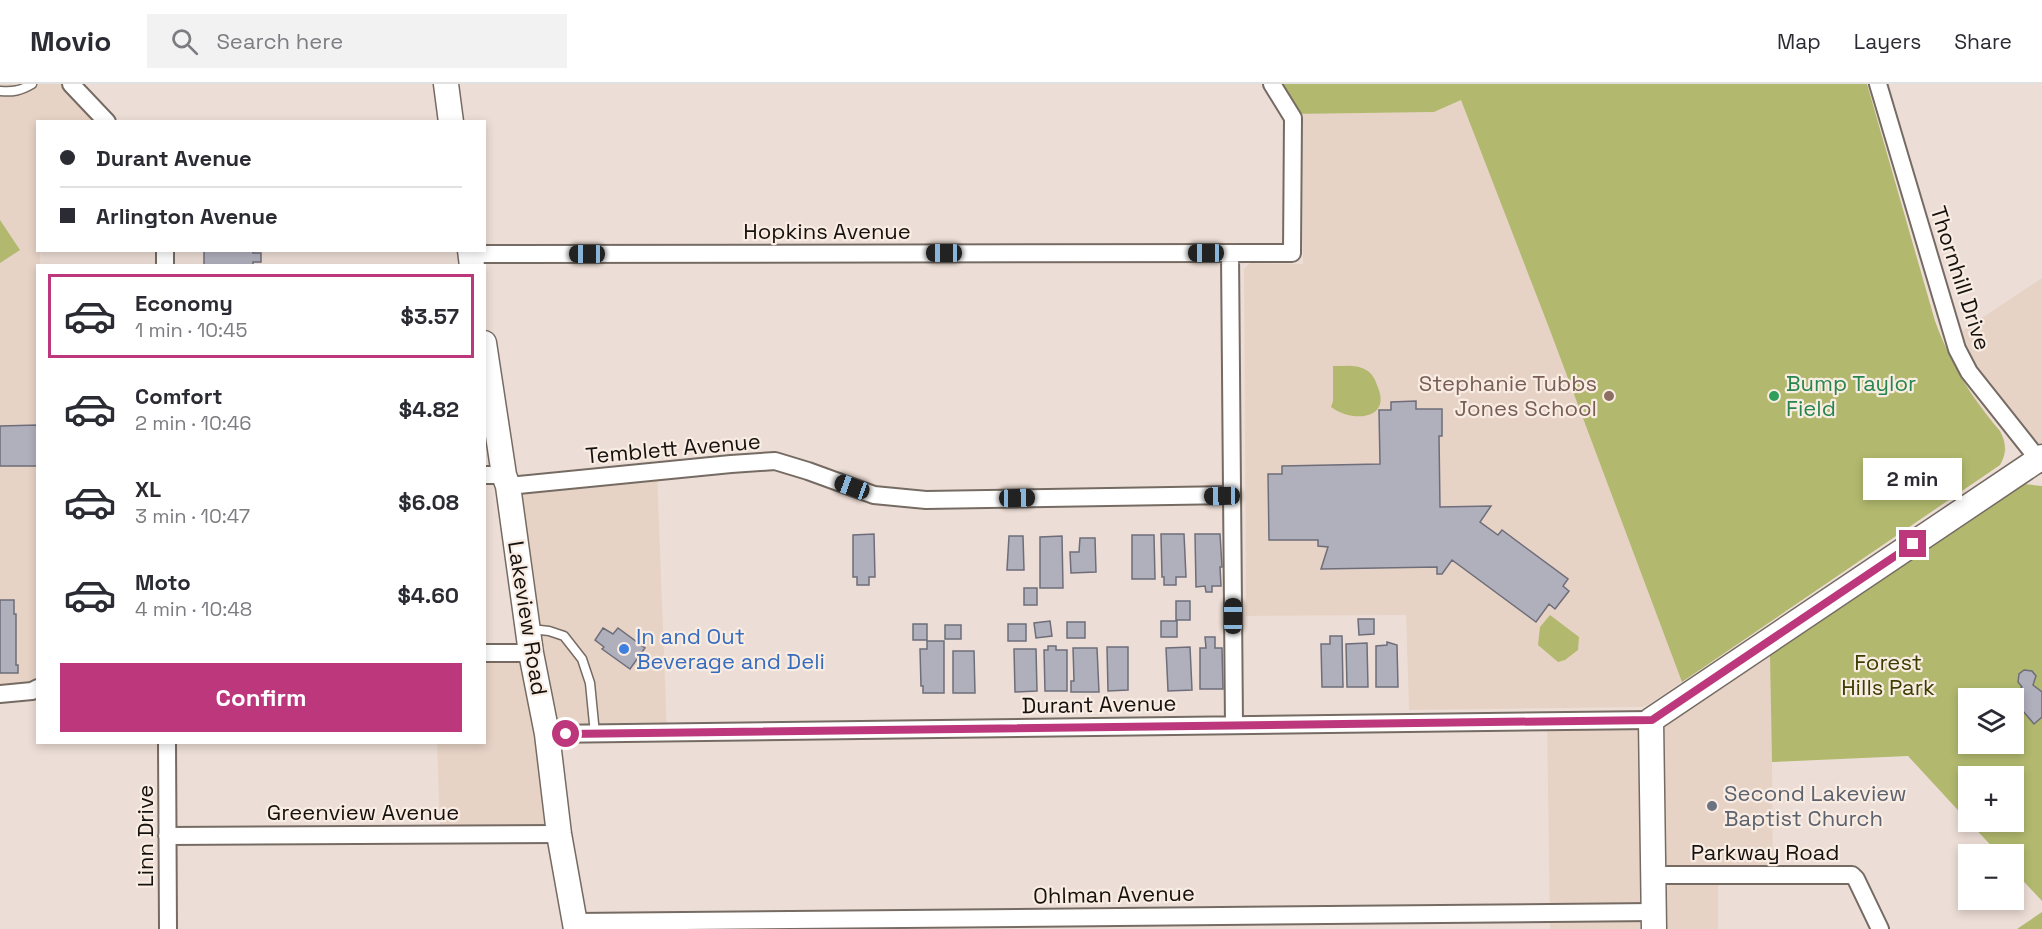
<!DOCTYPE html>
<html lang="en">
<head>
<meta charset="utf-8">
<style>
	body { margin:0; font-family:"Space Grotesk",sans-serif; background:#f2f2f3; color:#2b2b33; height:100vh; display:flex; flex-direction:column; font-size:22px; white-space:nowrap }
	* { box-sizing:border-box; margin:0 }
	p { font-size:20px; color:#7c7c81 }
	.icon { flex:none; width:33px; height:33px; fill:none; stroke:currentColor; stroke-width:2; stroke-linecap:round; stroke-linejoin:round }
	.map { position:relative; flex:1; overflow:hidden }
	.sheet { position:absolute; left:36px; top:180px; width:450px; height:480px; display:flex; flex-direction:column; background:#fff; border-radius:0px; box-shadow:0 3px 9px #0003 }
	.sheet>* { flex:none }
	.hud { position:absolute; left:36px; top:36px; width:450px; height:132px; border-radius:0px; box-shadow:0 3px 9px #0003; display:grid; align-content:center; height:132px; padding:0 24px; background:#fff }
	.tools { position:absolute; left:1958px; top:604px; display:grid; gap:12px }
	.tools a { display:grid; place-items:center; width:66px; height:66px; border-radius:0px; background:#fff; box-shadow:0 3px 9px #0003; font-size:30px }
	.end { position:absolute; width:27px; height:27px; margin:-14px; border:8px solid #bc377b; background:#fff; box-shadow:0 0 0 3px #fff }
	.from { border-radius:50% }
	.bubble { position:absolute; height:42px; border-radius:0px; background:#fff; box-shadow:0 3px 9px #0003; font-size:20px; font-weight:700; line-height:42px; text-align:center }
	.car { position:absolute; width:18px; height:36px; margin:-18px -9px; border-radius:8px; box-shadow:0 0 4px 2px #0007; background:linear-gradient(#222 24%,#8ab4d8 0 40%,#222 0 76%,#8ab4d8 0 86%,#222 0) }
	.hud b { display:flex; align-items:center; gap:21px; height:57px; font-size:22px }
	.hud b+b { border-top:2px solid #e1e1e2 }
	.hud i { width:15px; height:15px; background:#2b2b33 }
	ul { padding:10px 0 0; list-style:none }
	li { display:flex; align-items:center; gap:18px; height:84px; margin:0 12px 9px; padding:0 12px; border:3px solid transparent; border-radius:0px }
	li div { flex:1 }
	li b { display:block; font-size:22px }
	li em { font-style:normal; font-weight:700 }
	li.selected { border-color:#bc377b }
	li>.icon { width:54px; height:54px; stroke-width:1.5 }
	.button { display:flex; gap:12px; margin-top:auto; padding:12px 24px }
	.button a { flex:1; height:69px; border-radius:0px; background:#bc377b; color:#fff; font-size:24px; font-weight:700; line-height:69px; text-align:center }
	header { display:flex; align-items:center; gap:36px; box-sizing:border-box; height:84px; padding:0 30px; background:#fff; border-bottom:2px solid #e1e1e2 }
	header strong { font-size:28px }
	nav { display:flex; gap:33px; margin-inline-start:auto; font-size:21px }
	.search { width:420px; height:54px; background:#f2f2f3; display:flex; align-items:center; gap:15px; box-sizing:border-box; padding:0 21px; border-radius:0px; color:#7c7c81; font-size:22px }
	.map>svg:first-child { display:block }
	.built { fill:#e7d3c6 }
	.green { fill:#b2b96e; fill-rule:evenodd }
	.building { fill:#b0afbc; stroke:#6e6d79; stroke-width:1.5 }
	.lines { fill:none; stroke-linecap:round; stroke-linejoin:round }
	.lane-casing { stroke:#766b63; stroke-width:11 }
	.street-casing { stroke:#766b63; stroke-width:20 }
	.secondary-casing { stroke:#766b63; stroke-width:27 }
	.lane { stroke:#fff; stroke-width:8 }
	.street { stroke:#fff; stroke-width:16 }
	.secondary { stroke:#fff; stroke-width:24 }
	.route { stroke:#bc377b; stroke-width:8 }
	.education-dot { fill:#8d6e63; stroke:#f9ece3; stroke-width:2 }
	.leisure-dot { fill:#2e9e5b; stroke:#f9ece3; stroke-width:2 }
	.shop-dot { fill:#3f7fe0; stroke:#f9ece3; stroke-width:2 }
	.worship-dot { fill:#6b7280; stroke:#f9ece3; stroke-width:2 }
	.labels { text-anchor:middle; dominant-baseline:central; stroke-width:4.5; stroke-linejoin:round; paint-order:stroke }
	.street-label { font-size:22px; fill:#15110e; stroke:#f9ece3 }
	.education-label { font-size:22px; fill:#785e54; stroke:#f9ece3; text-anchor:end }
	.leisure-label { font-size:22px; fill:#27864d; stroke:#f9ece3; text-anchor:start }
	.shop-label { font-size:22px; fill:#366cbe; stroke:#f9ece3; text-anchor:start }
	.park-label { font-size:22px; fill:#3b3e00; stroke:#f9ece3 }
	.worship-label { font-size:22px; fill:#5b616d; stroke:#f9ece3; text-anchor:start }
</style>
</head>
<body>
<header>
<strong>Movio</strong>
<div class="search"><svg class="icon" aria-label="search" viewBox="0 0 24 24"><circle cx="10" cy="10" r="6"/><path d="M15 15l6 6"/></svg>Search here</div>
<nav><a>Map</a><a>Layers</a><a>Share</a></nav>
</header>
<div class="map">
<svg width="2042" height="845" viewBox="0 0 2042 845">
	<rect width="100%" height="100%" fill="#ecded6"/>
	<path class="built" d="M0,0H71L107,37L38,38V166L40,167V181L38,182L37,604L0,610Z
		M1498,0H1867L1935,237L1944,262L1957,289L2000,347L2005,356L2006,367L2000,381L1649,620L1642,623L1409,626L1406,531L1246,532L1244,185L1250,179L1303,180V29L1434,28Z
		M2042,194V373L2038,375L1953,253Z
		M657,387L667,649L547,650L559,750H440L437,659L484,658L485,569H530L508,402Z
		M1771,555L1773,791H1718V845H1550L1547,637L1651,636Z"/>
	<path class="green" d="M1272,0H1867L1935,237C1951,280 1970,312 2000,347C2006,359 2007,369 2000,381L1682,598L1548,241L1461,16L1434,28L1290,30Z
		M0,136L20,166L0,179Z
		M1333,282C1344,282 1357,280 1366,286C1372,289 1375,295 1377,301C1393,336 1352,339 1331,323L1333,317Z
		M2024,400L2042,402V817L2013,786V771H2000L1969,738H2013V693H1968V737L1908,672L1772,678L1770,571ZM1968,615H2013V660H1968Z
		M1550,531L1579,553L1578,566L1565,576L1558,578L1538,561L1540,543Z
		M2042,828V845H2017Z"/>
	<path class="building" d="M204,166H253V169H261V178H253V182H204Z
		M1416,317V325H1442V352H1439L1440,423L1491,422L1480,438L1498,451L1502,446L1568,495L1563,502L1569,507L1555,525L1549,520L1536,538L1452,476L1442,490H1437V483L1321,485L1328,463L1318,462V456H1269L1268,390H1282V382L1380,380L1379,326H1391V318Z
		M38,341V382H0V342Z
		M874,450L875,493H869V501H857V493H853V451Z
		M1161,450H1184L1186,493H1176V501H1164V493H1162Z
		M1195,450H1220L1222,483H1220L1221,502H1212V508H1206L1205,502L1196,503Z
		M1132,451H1154L1155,495H1132Z
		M1009,452H1023L1024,486H1007Z
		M1062,452L1063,504H1040V453Z
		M1080,454H1095L1096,488L1071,489L1070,468H1079Z
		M1024,504H1037V521H1024Z
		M0,516H14V530H16V581H18V589H0Z
		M1176,517H1190V536H1176Z
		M1358,535H1374V550L1359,551Z
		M1050,537L1052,552L1036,554L1034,539Z
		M1161,537H1177V553H1161Z
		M1067,538H1085V554H1067Z
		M913,540H927V556H913Z
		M1008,540H1026V557H1008Z
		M945,541H961V555H945Z
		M603,544L613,550L618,544L645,564L630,585L602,565L604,563L595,556Z
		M1330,552H1342L1343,603H1322L1321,560H1330Z
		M1205,553H1215V564H1222L1223,605H1200V564H1206Z
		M927,557H944V609H923V602H921L920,565H927Z
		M1387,558L1397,561L1398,603H1376V562L1387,561Z
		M1367,559L1368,603H1347L1346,560Z
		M1048,562H1056V566H1067V607H1045L1044,566H1048Z
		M1107,563H1128V606L1108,607Z
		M1190,563L1192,606L1168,607L1166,564Z
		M1073,564H1097L1099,608H1071V597H1074Z
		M1014,565H1036L1037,607L1015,608Z
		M953,567H974L975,609H953Z
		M2024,586L2032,587L2036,592L2033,601L2042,608V633L2034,640L2011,613L2022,603L2018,598L2019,590Z"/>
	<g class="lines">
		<g class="lane-casing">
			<path id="lane" d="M0,7C13,8 20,7 32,0
				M531,545L549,547L564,552L582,575L590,599L595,650"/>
		</g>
		<g class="street-casing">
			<path id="street" d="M71,0L107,38
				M1878,0L1957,265L1969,288L2042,380
				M165,166V182
				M1230,169L1234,641
				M470,170L1292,169L1293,34L1272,0
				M484,391H504
				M508,402L731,380L775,377L808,387L874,411L926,416L1232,411
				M484,569H531
				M0,610L32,607L38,604
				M547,650L1651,636
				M167,658L168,845
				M167,752L559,750
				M1653,791H1852L1856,795L1880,845
				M575,838L1654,828"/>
		</g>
		<g class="secondary-casing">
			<path id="secondary" d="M446,0L451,38
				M470,166L472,182
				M484,259L504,391L508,402L531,569L547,650L559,750L576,845
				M1654,845L1651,636L2042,373"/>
		</g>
		<use href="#lane" class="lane"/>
		<use href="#street" class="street"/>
		<use href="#secondary" class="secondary"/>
	</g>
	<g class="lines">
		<path class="route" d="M566,650L1652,636L1913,460"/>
	</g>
	<circle class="education-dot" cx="1609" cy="312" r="6"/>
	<circle class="leisure-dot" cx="1774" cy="312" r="6"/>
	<circle class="shop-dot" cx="624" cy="565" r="6"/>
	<circle class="worship-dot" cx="1712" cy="722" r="6"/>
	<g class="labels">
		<g class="street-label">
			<text x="827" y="147">Hopkins Avenue</text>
			<text transform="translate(1961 194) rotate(72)">Thornhill Drive</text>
			<text transform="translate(673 364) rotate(-5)">Temblett Avenue</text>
			<text transform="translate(528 534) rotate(81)">Lakeview Road</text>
			<text transform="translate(1099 620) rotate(-1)">Durant Avenue</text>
			<text x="363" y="728">Greenview Avenue</text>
			<text transform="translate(145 752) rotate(-90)">Linn Drive</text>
			<text x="1765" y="768">Parkway Road</text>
			<text transform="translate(1114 810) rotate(-1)">Ohlman Avenue</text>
		</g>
		<g class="education-label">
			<text x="1597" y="299">Stephanie Tubbs<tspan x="1597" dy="25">Jones School</tspan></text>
		</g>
		<g class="leisure-label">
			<text x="1786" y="299">Bump Taylor<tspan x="1786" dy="25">Field</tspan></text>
		</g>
		<g class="shop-label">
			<text x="636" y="552">In and Out<tspan x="636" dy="25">Beverage and Deli</tspan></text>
		</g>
		<g class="park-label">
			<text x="1888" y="578">Forest<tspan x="1888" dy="25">Hills Park</tspan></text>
		</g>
		<g class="worship-label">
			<text x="1724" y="709">Second Lakeview<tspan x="1724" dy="25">Baptist Church</tspan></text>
		</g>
	</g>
</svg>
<div class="tools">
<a><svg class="icon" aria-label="layers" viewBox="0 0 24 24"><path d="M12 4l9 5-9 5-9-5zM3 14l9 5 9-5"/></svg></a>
<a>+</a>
<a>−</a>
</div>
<i class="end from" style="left:566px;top:650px"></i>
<i class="end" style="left:1913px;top:460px"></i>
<div class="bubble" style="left:1863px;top:374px;width:99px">2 min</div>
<i class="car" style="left:944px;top:169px;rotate:270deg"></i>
<i class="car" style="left:1206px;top:169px;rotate:270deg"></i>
<i class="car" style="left:587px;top:170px;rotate:270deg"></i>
<i class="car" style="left:852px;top:403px;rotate:290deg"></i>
<i class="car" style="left:1222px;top:412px;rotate:269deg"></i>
<i class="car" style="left:1017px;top:414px;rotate:89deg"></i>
<i class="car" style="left:1233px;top:532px;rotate:0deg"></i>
<div class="hud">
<b><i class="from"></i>Durant Avenue</b>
<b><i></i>Arlington Avenue</b>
</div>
<section class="sheet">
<ul>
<li class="selected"><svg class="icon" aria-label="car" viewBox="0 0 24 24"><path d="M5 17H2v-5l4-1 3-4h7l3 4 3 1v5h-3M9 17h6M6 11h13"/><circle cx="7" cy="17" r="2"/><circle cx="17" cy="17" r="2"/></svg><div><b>Economy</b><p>1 min · 10:45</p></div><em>$3.57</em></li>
<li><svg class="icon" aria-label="car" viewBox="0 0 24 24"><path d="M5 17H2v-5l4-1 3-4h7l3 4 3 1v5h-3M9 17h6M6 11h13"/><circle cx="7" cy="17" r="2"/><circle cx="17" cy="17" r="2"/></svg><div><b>Comfort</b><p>2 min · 10:46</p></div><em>$4.82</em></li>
<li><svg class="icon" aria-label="car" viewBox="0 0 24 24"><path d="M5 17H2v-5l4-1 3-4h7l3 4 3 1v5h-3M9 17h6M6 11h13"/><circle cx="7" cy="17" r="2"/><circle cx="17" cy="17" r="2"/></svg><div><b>XL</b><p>3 min · 10:47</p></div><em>$6.08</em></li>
<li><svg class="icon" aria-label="car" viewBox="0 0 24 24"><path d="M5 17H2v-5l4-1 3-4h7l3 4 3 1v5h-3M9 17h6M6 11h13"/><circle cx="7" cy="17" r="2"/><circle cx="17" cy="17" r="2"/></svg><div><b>Moto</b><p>4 min · 10:48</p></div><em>$4.60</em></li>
</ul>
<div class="button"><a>Confirm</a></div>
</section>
</div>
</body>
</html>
